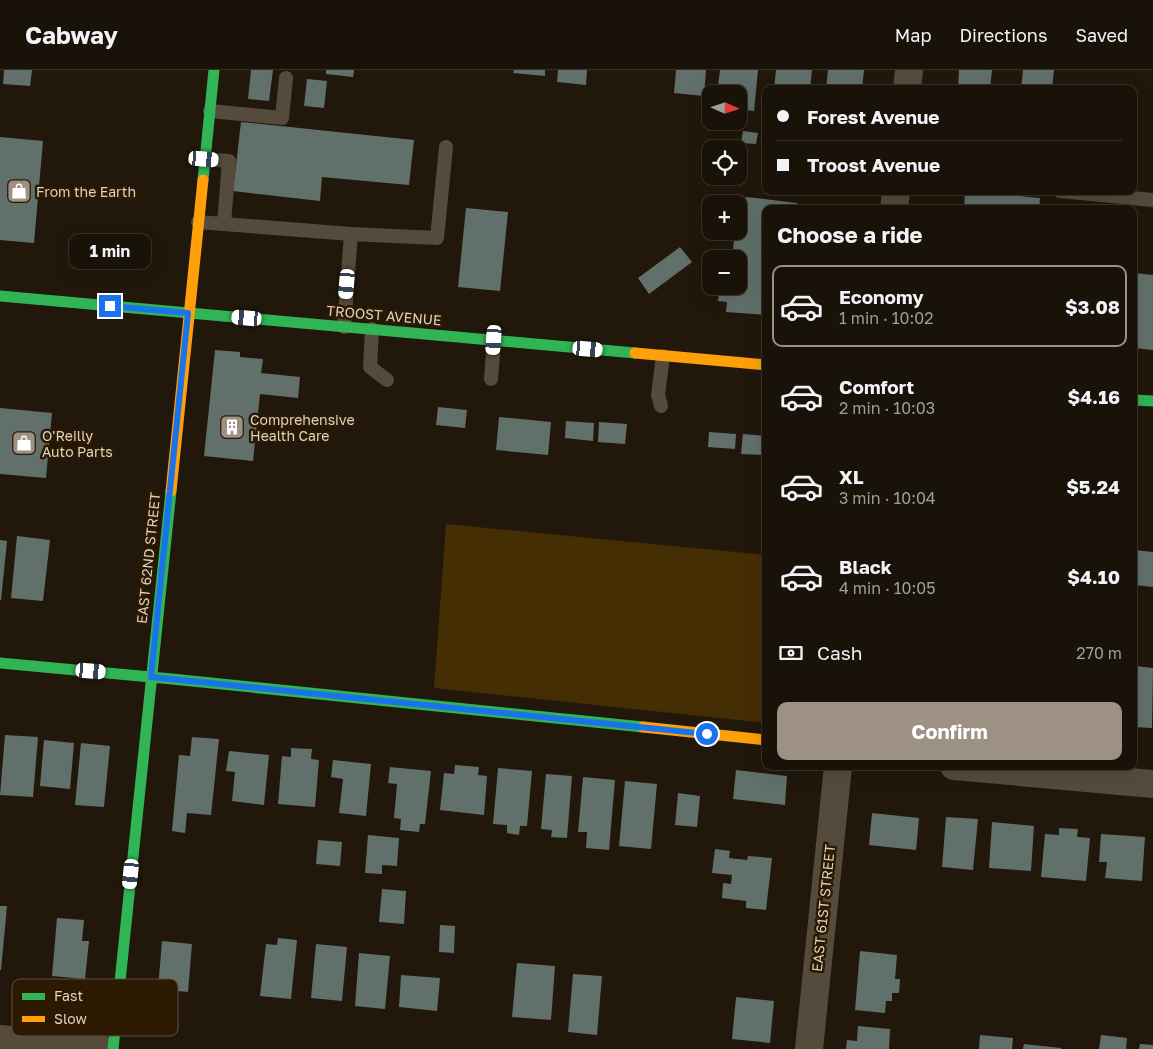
<!DOCTYPE html>
<html lang="en">
<head>
<meta charset="utf-8">
<style>
	body { margin:0; font-family:"Golos Text",sans-serif; background:#262016; color:#f1f3f6; height:100vh; display:flex; flex-direction:column; font-size:19px; white-space:nowrap }
	* { box-sizing:border-box; margin:0 }
	p { font-size:16px; color:#9f9e9c }
	.icon { flex:none; width:28px; height:28px; fill:none; stroke:currentColor; stroke-width:2; stroke-linecap:round; stroke-linejoin:round }
	.map { position:relative; flex:1; overflow:hidden }
	.sheet { position:absolute; left:762px; top:135px; width:375px; height:565px; display:flex; flex-direction:column; background:#191208; border-radius:10px; box-shadow:0 5px 20px #0002,0 0 0 1px #373229 }
	.sheet>* { flex:none }
	.banner { position:absolute; left:762px; top:15px; width:375px; height:110px; border-radius:10px; box-shadow:0 5px 20px #0002,0 0 0 1px #373229; display:grid; align-content:center; height:110px; padding:0 15px; background:#191208 }
	.needle { width:32px; rotate:93deg }
	.tools { position:absolute; left:702px; top:15px; display:grid; gap:10px }
	.tools a { display:grid; place-items:center; width:45px; height:45px; border-radius:10px; background:#191208; box-shadow:0 5px 20px #0002,0 0 0 1px #373229; font-size:25px }
	.end { position:absolute; width:22px; height:22px; margin:-11px; border:6px solid #1a73e8; background:#fff; box-shadow:0 0 0 2px #fff }
	.from { border-radius:50% }
	.bubble { position:absolute; height:35px; border-radius:10px; background:#191208; box-shadow:0 5px 20px #0002,0 0 0 1px #373229; font-size:16px; font-weight:700; line-height:35px; text-align:center }
	.car { position:absolute; width:15px; height:30px; margin:-15px -8px; border-radius:6px; box-shadow:0 0 4px 1px #0007; background:linear-gradient(#fff 24%,#345 0 40%,#fff 0 76%,#345 0 86%,#fff 0) }
	.banner b { display:flex; align-items:center; gap:18px; height:48px; font-size:19px }
	.banner b+b { border-top:1px solid #373229 }
	.banner i { width:12px; height:12px; background:#f1f3f6 }
	ul { padding:0; list-style:none }
	li { display:flex; align-items:center; gap:15px; height:82px; margin:0 10px 8px; padding:0 5px; border:2px solid transparent; border-radius:10px }
	li div { flex:1 }
	li b { display:block; font-size:19px }
	li em { font-style:normal; font-weight:700 }
	li.on { border-color:#9c9183 }
	li>.icon { width:45px; height:45px; stroke-width:1.5 }
	h2 { padding:0 15px; font-size:22px; line-height:60px }
	.pay { display:flex; align-items:center; gap:12px; height:55px; padding:0 15px; font-size:19px }
	.pay p { margin-inline-start:auto }
	.cta { display:flex; gap:10px; margin-top:auto; padding:10px 15px }
	.cta a { flex:1; height:58px; border-radius:10px; background:#9c9183; color:#fff; font-size:20px; font-weight:700; line-height:58px; text-align:center }
	header { display:flex; align-items:center; gap:30px; box-sizing:border-box; height:70px; padding:0 25px; background:#191208; border-bottom:1px solid #373229 }
	header strong { font-size:24px }
	nav { display:flex; gap:28px; margin-inline-start:auto; font-size:18px }
	.map>svg:first-child { display:block }
	.green { fill:#452d04 }
	.building { fill:#62706b }
	.lines { fill:none; stroke-linecap:round; stroke-linejoin:round }
	.lane { stroke:#554b3d; stroke-width:14 }
	.street { stroke:#554b3d; stroke-width:28 }
	.fast { stroke:#30b455; stroke-width:11 }
	.slow { stroke:#ff9f0a; stroke-width:11 }
	.route { stroke:#1a73e8; stroke-width:6 }
	.labels { text-anchor:middle; dominant-baseline:central; stroke-width:5; stroke-linejoin:round; paint-order:stroke }
	.poi-label { font-size:14px; fill:#ded2c3; stroke:#2b1901; text-anchor:start }
	.street-label { font-size:14px; fill:#ded2c3; stroke:#2b1901 }
	.key { fill:#2b1901; stroke:#61503b; stroke-width:1 }
	.key-label { font-size:14px; fill:#ded2c3 }
</style>
</head>
<body>
<header>
<strong>Cabway</strong>
<nav><a>Map</a><a>Directions</a><a>Saved</a></nav>
</header>
<div class="map">
<svg width="1153" height="979" viewBox="0 0 1153 979">
	<rect width="100%" height="100%" fill="#21180b"/>
	<path class="green" d="M446,454L766,485V653L434,618Z"/>
	<path class="building" d="M4,0H32L30,16L3,14Z
		M251,0H273L269,31L248,29Z
		M326,0H354L353,7L326,4Z
		M514,0H545V6L513,3Z
		M558,0H587L586,15L557,12Z
		M676,0H706L704,26L674,23Z
		M720,0H758L754,41L739,39V24H717Z
		M776,0H812L810,19H774Z
		M828,0H864L862,19H826Z
		M959,0H992L990,19H958Z
		M1023,0H1054L1052,19H1021Z
		M307,9L327,11L324,38L304,36Z
		M241,52L414,70L409,115L322,107L320,131L233,121Z
		M743,61L758,63L756,74L741,73Z
		M763,61H766V75L762,74Z
		M0,67L43,71L34,173L0,170Z
		M965,121L1040,128L1039,139H964Z
		M747,127L797,133V139H766V245L726,242L727,232L718,231L720,216H739V189H732L735,161H739V134H738L741,130Z
		M466,138L508,142L500,221L458,217Z
		M680,177L692,192L649,224L638,208Z
		M1134,203L1153,205V280L1134,278Z
		M215,280L240,282V287L263,289L261,303L300,307L298,328L260,324L253,391L204,386Z
		M438,337L467,340L465,358L436,355Z
		M0,338L52,343L46,408L0,404Z
		M499,347L551,352L548,385L496,380Z
		M566,351L594,353L593,371L565,368Z
		M599,352L627,354L625,374L598,372Z
		M709,362L736,364L735,379L708,377Z
		M743,364L766,366V385L741,384Z
		M17,466L50,470L43,531L11,528Z
		M0,470L7,471L1,530H0Z
		M1134,480L1153,482V517L1134,515Z
		M1136,596L1153,598L1152,658L1134,657V607H1135Z
		M5,665L38,667L33,727L0,725Z
		M192,667L219,669L211,745L187,743L185,763L172,761L179,685L190,686Z
		M44,670L74,673L70,719L40,716Z
		M81,673L110,676L104,737L75,735Z
		M291,678L312,679L311,689L319,690L315,737L278,734L282,686L291,687Z
		M229,681L269,685L264,735L232,731L235,702L226,701Z
		M333,690L371,694L366,746L339,743L343,709L331,707Z
		M455,695L479,697L478,705L487,706L484,745L440,740L444,703L454,704Z
		M390,697L431,701L425,754H420L419,762L400,760L401,749L394,748L397,714L388,713Z
		M498,698L532,701L527,756H520L519,765L507,763V755L493,754Z
		M736,700L787,706L785,735L733,729Z
		M546,704L572,706L567,768L551,767L552,760L541,759Z
		M583,707L615,710L609,780L586,778L587,762H578Z
		M625,711L657,714L651,779L619,776Z
		M678,723L700,726L697,757L675,755Z
		M872,743L919,748L916,780L869,775Z
		M946,747L978,749L973,800L942,797Z
		M992,752L1034,756L1031,801L989,798Z
		M1059,758L1078,759L1077,767L1090,768L1086,811L1041,807L1045,764L1059,765Z
		M1101,764L1145,767L1142,811L1105,808L1107,792H1099Z
		M368,765L399,768L397,796L382,795V804L365,803Z
		M318,770L342,772L340,796L316,794Z
		M715,779L730,781L729,788L747,790L748,786L772,788L766,840L746,838V831L722,828L723,813L731,814L732,805L712,803Z
		M382,819L406,821L404,854L379,852Z
		M0,836H7L1,900H0Z
		M57,848L84,850L82,871H89L85,909L52,906Z
		M440,855L455,856L454,883L439,882Z
		M278,868L297,870L291,929L260,926L266,874L277,875Z
		M162,871L192,874L188,922L158,919Z
		M316,874L347,877L342,931L311,928Z
		M860,881L897,885L895,909H900L899,923H892V931H886L885,943L855,940Z
		M359,883L390,886L385,939L355,936Z
		M517,893L555,896L551,950L512,947Z
		M573,904L602,906L597,965L568,962Z
		M401,905L440,908L437,941L399,937Z
		M736,927L774,931L770,973L732,969Z
		M858,956L890,959L889,979H846L847,970L857,971Z
		M980,965L1013,968L1012,979H979Z
		M1101,965L1127,968L1126,979H1099Z
		M1024,974L1061,978V979H1023Z
		M1140,974L1153,975V979H1139Z"/>
	<g class="lines">
		<path class="lane" d="M210,41L282,48L286,8
			M205,89L229,91L224,154
			M1060,121L1153,130
			M198,152L351,164L344,257
			M351,164L437,168L446,77
			M372,259L370,297L387,310
			M491,309L494,270
			M661,336L658,325L663,286"/>
		<path class="street" d="M907,19L909,0
			M894,139L896,121
			M954,696L1153,714
			M0,969L100,979
			M809,979L838,696"/>
		<path class="fast" d="M203,110L214,0
			M0,226L635,283
			M1134,330L1153,331
			M0,593L172,609L643,657
			M113,979L171,421"/>
		<path class="slow" d="M635,283L766,295
			M171,421L203,110
			M643,657L766,670"/>
	</g>
	<g class="lines">
		<path class="route" d="M110,236L188,243L151,607L707,664"/>
	</g>
	<defs>
		<g id="shop-square" transform="scale(1.25)"><rect x="-9" y="-9" width="18" height="18" rx="4" fill="#9c9183" stroke="#2b1901"/><path d="M-5-2.5h2.3a2.7 3.5 0 0 1 5.4 0H5L5.5 6h-11ZM-1.5-2.5h3a1.5 2.3 0 0 0-3 0Z" fill="#fff"/></g>
		<g id="building-square" transform="scale(1.25)"><rect x="-9" y="-9" width="18" height="18" rx="4" fill="#9c9183" stroke="#2b1901"/><path d="M-4-6H4V6H1V3H-1V6H-4ZM-2.5-4.3h1.7v1.8h-1.7ZM.8-4.3h1.7v1.8H.8ZM-2.5-1h1.7V.8h-1.7ZM.8-1h1.7V.8H.8Z" fill="#fff"/></g>
	</defs>
	<g fill-rule="evenodd">
		<use href="#shop-square" x="19" y="121"/>
		<use href="#building-square" x="232" y="357"/>
		<use href="#shop-square" x="24" y="373"/>
	</g>
	<g class="labels">
		<g class="poi-label">
			<text x="36" y="121">From the Earth</text>
			<text x="250" y="349">Comprehensive<tspan x="250" dy="16">Health Care</tspan></text>
			<text x="42" y="365">O'Reilly<tspan x="42" dy="16">Auto Parts</tspan></text>
		</g>
		<g class="street-label">
			<text transform="translate(384 245) rotate(5)">TROOST AVENUE</text>
			<text transform="translate(148 488) rotate(-84)">EAST 62ND STREET</text>
			<text transform="translate(823 838) rotate(-84)">EAST 61ST STREET</text>
		</g>
	</g>
	<rect x="12" y="909" width="166" height="57" rx="8" class="key"/>
	<rect x="22" y="923" width="23" height="7" fill="#30b455"/>
	<rect x="22" y="946" width="23" height="6" fill="#ff9f0a"/>
	<g class="key-label">
		<text x="54" y="931">Fast</text>
		<text x="54" y="954">Slow</text>
	</g>
</svg>
<div class="tools">
<a><svg class="needle" viewBox="-14 -14 28 28"><path d="M0-13l5 13h-10z" fill="#e53935"/><path d="M0 13l5-13h-10z" fill="#9f9e9c"/></svg></a>
<a><svg class="icon" aria-label="locate" viewBox="0 0 24 24"><circle cx="12" cy="12" r="6"/><path d="M12 2v4M12 18v4M2 12h4M18 12h4"/></svg></a>
<a>+</a>
<a>−</a>
</div>
<i class="end from" style="left:707px;top:664px"></i>
<i class="end" style="left:110px;top:236px"></i>
<div class="bubble" style="left:69px;top:164px;width:82px">1 min</div>
<i class="car" style="left:204px;top:89px;rotate:95deg"></i>
<i class="car" style="left:347px;top:214px;rotate:185deg"></i>
<i class="car" style="left:247px;top:248px;rotate:275deg"></i>
<i class="car" style="left:494px;top:270px;rotate:184deg"></i>
<i class="car" style="left:588px;top:279px;rotate:95deg"></i>
<i class="car" style="left:91px;top:601px;rotate:95deg"></i>
<i class="car" style="left:131px;top:804px;rotate:186deg"></i>
<div class="banner">
<b><i class="from"></i>Forest Avenue</b>
<b><i></i>Troost Avenue</b>
</div>
<section class="sheet">
<h2>Choose a ride</h2>
<ul>
<li class="on"><svg class="icon" aria-label="car" viewBox="0 0 24 24"><path d="M5 17H2v-5l4-1 3-4h7l3 4 3 1v5h-3M9 17h6M6 11h13"/><circle cx="7" cy="17" r="2"/><circle cx="17" cy="17" r="2"/></svg><div><b>Economy</b><p>1 min · 10:02</p></div><em>$3.08</em></li>
<li><svg class="icon" aria-label="car" viewBox="0 0 24 24"><path d="M5 17H2v-5l4-1 3-4h7l3 4 3 1v5h-3M9 17h6M6 11h13"/><circle cx="7" cy="17" r="2"/><circle cx="17" cy="17" r="2"/></svg><div><b>Comfort</b><p>2 min · 10:03</p></div><em>$4.16</em></li>
<li><svg class="icon" aria-label="car" viewBox="0 0 24 24"><path d="M5 17H2v-5l4-1 3-4h7l3 4 3 1v5h-3M9 17h6M6 11h13"/><circle cx="7" cy="17" r="2"/><circle cx="17" cy="17" r="2"/></svg><div><b>XL</b><p>3 min · 10:04</p></div><em>$5.24</em></li>
<li><svg class="icon" aria-label="car" viewBox="0 0 24 24"><path d="M5 17H2v-5l4-1 3-4h7l3 4 3 1v5h-3M9 17h6M6 11h13"/><circle cx="7" cy="17" r="2"/><circle cx="17" cy="17" r="2"/></svg><div><b>Black</b><p>4 min · 10:05</p></div><em>$4.10</em></li>
</ul>
<div class="pay"><svg class="icon" aria-label="cash" viewBox="0 0 24 24"><path d="M3 7h18v10H3z"/><circle cx="12" cy="12" r="2"/></svg>Cash<p>270 m</p></div>
<div class="cta"><a>Confirm</a></div>
</section>
</div>
</body>
</html>
